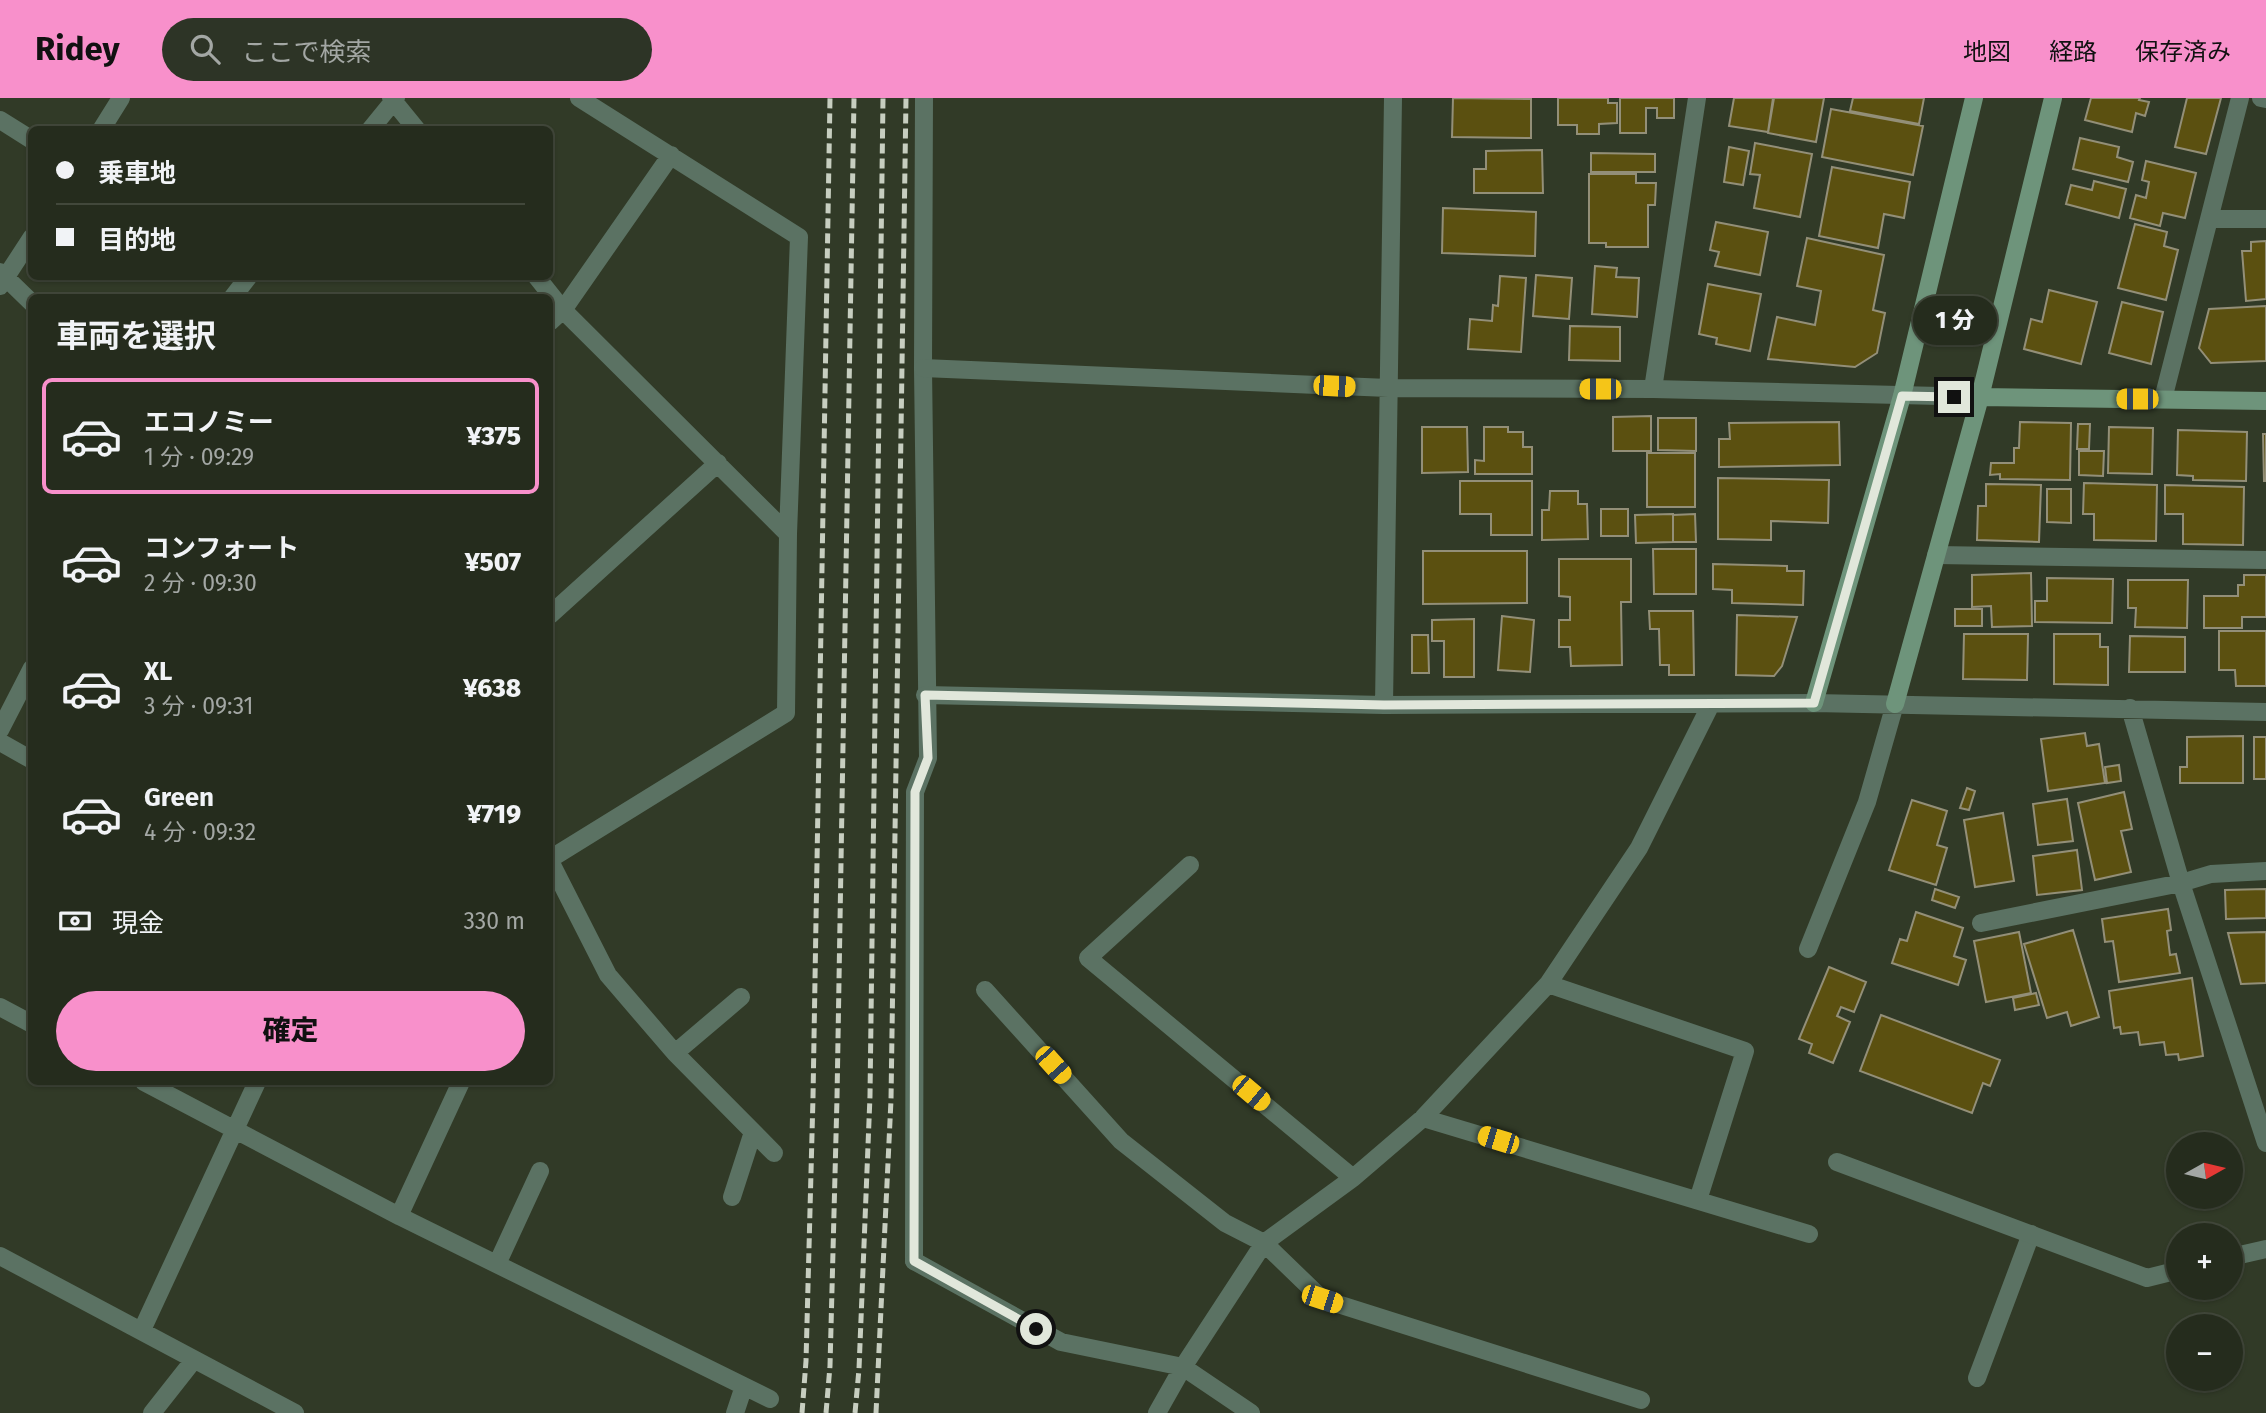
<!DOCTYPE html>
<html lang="ja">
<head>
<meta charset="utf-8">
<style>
	body { margin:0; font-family:"Fira Sans","Noto Sans JP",sans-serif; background:#2d3426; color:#f1f3f6; height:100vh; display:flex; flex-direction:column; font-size:26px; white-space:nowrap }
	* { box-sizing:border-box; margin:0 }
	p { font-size:23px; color:#a3a7a4 }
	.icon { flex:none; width:38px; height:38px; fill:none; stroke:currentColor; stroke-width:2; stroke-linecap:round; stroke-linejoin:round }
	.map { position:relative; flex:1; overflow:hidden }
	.sheet { position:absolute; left:28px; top:196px; width:525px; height:791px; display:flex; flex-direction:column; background:#252c1d; border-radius:10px; box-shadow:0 2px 5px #0004,0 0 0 2px #42483b }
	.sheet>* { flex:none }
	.guide { position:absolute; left:28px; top:28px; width:525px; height:154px; border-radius:10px; box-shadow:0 2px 5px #0004,0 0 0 2px #42483b; display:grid; align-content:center; height:154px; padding:0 28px; background:#252c1d }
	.needle { width:46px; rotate:82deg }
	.controls { position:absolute; left:2166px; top:1034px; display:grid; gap:14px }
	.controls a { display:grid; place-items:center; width:77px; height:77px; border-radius:50%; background:#252c1d; box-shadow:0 2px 5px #0004,0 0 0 2px #42483b; font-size:35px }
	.end { position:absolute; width:32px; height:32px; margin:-16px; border:9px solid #e1e7db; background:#111; box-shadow:0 0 0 4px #111 }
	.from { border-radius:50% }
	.bubble { position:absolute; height:49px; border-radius:24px; background:#252c1d; box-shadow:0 2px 5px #0004,0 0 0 2px #42483b; font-size:23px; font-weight:800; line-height:49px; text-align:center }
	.car { position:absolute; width:21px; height:42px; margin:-21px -10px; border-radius:9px; box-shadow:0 0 5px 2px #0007; background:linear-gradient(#f5c518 24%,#345 0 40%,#f5c518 0 76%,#345 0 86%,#f5c518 0) }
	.guide b { display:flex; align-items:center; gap:24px; height:66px; font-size:26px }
	.guide b+b { border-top:2px solid #42483b }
	.guide i { width:18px; height:18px; background:#f1f3f6 }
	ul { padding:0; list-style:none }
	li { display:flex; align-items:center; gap:21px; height:116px; margin:0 14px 10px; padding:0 14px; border:4px solid transparent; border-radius:10px }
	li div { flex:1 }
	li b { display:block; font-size:26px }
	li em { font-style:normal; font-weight:800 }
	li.current { border-color:#f890cb }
	li>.icon { width:63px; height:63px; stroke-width:1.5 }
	h2 { padding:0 28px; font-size:32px; line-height:84px }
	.pay { display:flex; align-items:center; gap:18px; height:77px; padding:0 28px; font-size:26px }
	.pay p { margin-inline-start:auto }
	.action { display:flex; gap:14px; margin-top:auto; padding:14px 28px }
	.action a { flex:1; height:80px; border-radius:42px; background:#f890cb; color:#111; font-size:28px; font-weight:800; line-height:80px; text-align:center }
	header { display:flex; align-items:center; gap:42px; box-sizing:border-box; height:98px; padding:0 35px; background:#f890cb; color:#111 }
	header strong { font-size:33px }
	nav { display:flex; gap:38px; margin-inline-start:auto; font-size:24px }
	.search { width:490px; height:63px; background:#2d3426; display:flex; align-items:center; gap:18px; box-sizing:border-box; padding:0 24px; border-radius:38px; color:#a3a7a4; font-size:26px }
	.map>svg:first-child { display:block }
	.building { fill:#5b5010; stroke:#938f78; stroke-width:2 }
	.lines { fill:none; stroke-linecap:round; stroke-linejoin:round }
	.lane { stroke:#5b7263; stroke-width:18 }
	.street { stroke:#5b7263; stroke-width:18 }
	.secondary { stroke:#6e947b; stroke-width:18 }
	.rail { stroke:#c7cec0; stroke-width:5; stroke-dasharray:10 5; stroke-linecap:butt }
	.route { stroke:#e1e7db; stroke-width:9 }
</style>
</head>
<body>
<header>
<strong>Ridey</strong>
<div class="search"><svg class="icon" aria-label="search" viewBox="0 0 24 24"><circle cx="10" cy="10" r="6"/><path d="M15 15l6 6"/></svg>ここで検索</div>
<nav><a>地図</a><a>経路</a><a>保存済み</a></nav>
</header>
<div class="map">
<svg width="2266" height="1315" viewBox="0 0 2266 1315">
	<rect width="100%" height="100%" fill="#313a27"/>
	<path class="building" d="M1453,0L1531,1V40L1452,39Z
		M1558,0H1608V5H1617V25L1599,26V36H1577V27H1558Z
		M1620,0H1674V20H1657V10H1646V35H1620Z
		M1734,0H1773L1768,34L1729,28Z
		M1774,0H1824L1816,44L1768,35Z
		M1853,0H1924L1919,26L1850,13Z
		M2091,0H2140L2139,2L2149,4L2145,18L2136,15L2132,34L2085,22Z
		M2187,0H2221L2206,56L2175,49Z
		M1831,11L1923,28L1913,77L1822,59Z
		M2080,40L2119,49L2117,59L2133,64L2128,84L2073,71Z
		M1755,45L1812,56L1800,119L1754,110L1760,77L1750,76Z
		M1729,49L1749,53L1743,87L1724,84Z
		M1542,52L1543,95H1474V71H1486V53Z
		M1591,55L1655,56V74H1591Z
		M2146,63L2196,75L2185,120L2163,115L2160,128L2130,120L2136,97L2146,100L2149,84L2142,82Z
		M1832,69L1910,84L1904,120L1884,116L1878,150L1819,138Z
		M1589,76H1636V85H1656L1655,107H1648V149H1606V145H1589Z
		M2094,83L2126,91L2119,120L2066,106L2071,87L2092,92Z
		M1443,110L1536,114L1535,158L1442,155Z
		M1716,124L1768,134L1760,177L1715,168L1719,154L1710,152Z
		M2135,126L2167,134L2164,148L2178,152L2166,202L2118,190Z
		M1807,140L1884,157L1873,212L1885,215L1877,255L1855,269L1768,261L1777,219L1815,227L1821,193L1797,188Z
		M2266,143V201L2246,203L2242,153H2251V144Z
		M1595,168L1617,170L1616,179L1639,180L1637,219L1592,216Z
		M1536,177L1572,180L1569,221L1533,218Z
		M1500,178L1526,180L1521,254L1468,251L1470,221L1492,223L1493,207L1498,208Z
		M1708,186L1761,196L1750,253L1716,246L1717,240L1699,236Z
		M2049,192L2097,204L2081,266L2024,251L2031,221L2042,224Z
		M2122,204L2163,214L2151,266L2109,255Z
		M2266,208V263L2211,265L2199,250L2209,211Z
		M1570,228L1620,229V263L1569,262Z
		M1651,318V353H1613V319Z
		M1658,320H1696V353L1658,352Z
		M1839,324L1840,367L1719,369V341H1730L1729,325Z
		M2020,324L2071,325L2070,382L2000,381V376L1990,377L1991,365H2014V350H2019Z
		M2078,326H2090L2089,351H2077Z
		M1422,329H1467L1468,374L1422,375Z
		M1484,329H1508V334H1523V349H1532V376H1475V362L1484,363Z
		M2109,329L2153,330L2152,376L2108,375Z
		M2178,332L2247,334L2246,383L2193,382V378L2177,377Z
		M2263,336H2266V383H2264Z
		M2079,353H2104L2103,378L2079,377Z
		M1647,355H1695V409H1647Z
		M1718,380L1829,382L1828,425L1771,423V442L1718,441Z
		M1460,383H1532V437H1491V416H1460Z
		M2084,385L2157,387L2156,443L2094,442V416H2083Z
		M1986,386L2041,387L2039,444L1977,442L1978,408H1986Z
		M2165,387L2244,389L2243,447L2183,446V416H2165Z
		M2047,391H2071V425L2047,424Z
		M1550,393H1578V406H1587L1588,441L1542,442V412H1549Z
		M1601,411H1628V438H1601Z
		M1673,416V444L1636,445L1635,417Z
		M1695,416L1696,444H1673V417Z
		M1653,451H1696V496H1654Z
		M1423,453H1527V505L1423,506Z
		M1559,461H1631V504H1621L1622,567L1571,568L1570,549H1559V522H1570V499L1559,498Z
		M1713,466L1787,468V473H1804L1803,507L1732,505V492L1713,491Z
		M2031,475L2032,528L1992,529L1991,508L1972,509V477Z
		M2244,477H2266V519H2242V530H2204V498H2238V487H2244Z
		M2047,480L2113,481L2112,525L2035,524V503H2047Z
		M2128,482H2188L2187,530L2135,529L2136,510H2128Z
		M1955,511H1982V528H1955Z
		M1649,513H1693L1694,577H1669V567H1660L1659,531H1650Z
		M1737,517L1797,519L1782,568L1774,578L1736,577Z
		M1502,518L1534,522L1530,574L1498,572Z
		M1474,521V579H1444V543H1432V522Z
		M2219,533H2266V588H2236L2235,572H2219Z
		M1964,536H2028L2027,582L1963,581Z
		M2054,536H2100V549H2108V587L2054,586Z
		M1412,537H1428L1429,575H1412Z
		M2130,538L2185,539V574H2129Z
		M2085,635L2087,648L2099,646L2105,685L2048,693L2041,641Z
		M2243,638V685H2180V669H2187V639Z
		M2254,639H2266V681H2254Z
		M2119,667L2121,683L2107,685L2105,669Z
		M1967,690L1975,693L1969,712L1960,710Z
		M2124,694L2132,731L2121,733L2131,774L2095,782L2078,705Z
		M2067,701L2073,743L2038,747L2033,706Z
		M1912,702L1947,713L1937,747L1947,750L1936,787L1889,772Z
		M2003,715L2014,783L1975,789L1964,722Z
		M2077,752L2082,792L2037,797L2033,758Z
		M1935,791L1959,799L1955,810L1932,802Z
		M2266,791V820L2226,821L2225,792Z
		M2168,811L2171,832L2167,833L2170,857L2176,856L2180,875L2119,884L2113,843L2105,844L2102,821Z
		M1916,814L1963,830L1954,858L1966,862L1958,887L1892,865L1900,841L1907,843Z
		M2073,832L2099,919L2071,928L2067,914L2047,920L2024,846Z
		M2019,834L2031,895L1986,904L1974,843Z
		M2266,834V885L2241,886L2228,835Z
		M1829,869L1866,884L1854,914L1841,909L1837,918L1850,924L1833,965L1809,955L1812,946L1799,941Z
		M2192,880L2203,958L2179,962L2178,956L2166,957L2164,944L2140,947L2138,934L2121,936L2120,929L2114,930L2109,893Z
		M2036,895L2039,907L2015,912L2013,900Z
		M1881,917L2000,962L1990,988L1983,985L1972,1015L1860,973Z"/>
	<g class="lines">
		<path class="lane" d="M2261,0L2266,1
			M1936,457L2266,462
			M914,1163L915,694L928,660L923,270L924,0
			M1977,1280L2031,1136"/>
		<path class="street" d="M391,0L417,32
			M0,22L32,42
			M101,32L121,0
			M370,32L396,0
			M2210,121H2266
			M0,174L32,205
			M536,178L563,212L788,436
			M0,188L32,139
			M232,200L249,178
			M550,224L563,212L671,57
			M923,270L1388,290L1653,291L1980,299
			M1653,291L1697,0
			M2163,301L2240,0
			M550,517L718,365
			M925,597L1384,607L1814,605L2266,614
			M1384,607L1393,0
			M2130,610L2181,785L2266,1045
			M0,632L32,570
			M0,644L32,662
			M550,761L786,615L788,436L799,139L579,0
			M550,763L608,877L675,955L774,1055
			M1190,767L1088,860L1353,1080
			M1981,825L2181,785L2211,776L2266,773
			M1808,851L1867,704L1895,606
			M1548,886L1745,953L1698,1102
			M985,892L1121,1043L1225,1125L1264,1145L1322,1201L1641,1302
			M0,909L32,926
			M675,955L741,899
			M144,984L399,1118L770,1301
			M1423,1020L1809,1136
			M1837,1064L2147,1180L2179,1172
			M732,1099L753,1034
			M399,1118L461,984
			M0,1158L295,1315
			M2231,1159L2266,1151
			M914,1163L1061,1244L1183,1269L1251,1315
			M497,1166L540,1073
			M142,1232L257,984
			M152,1315L193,1263
			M735,1315L744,1288
			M1157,1315L1183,1269L1264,1145L1353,1080L1423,1020L1548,886L1639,750L1711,606"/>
		<path class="secondary" d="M1980,299L2266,303
			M1814,605L1902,298L1974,0
			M1895,606L1980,299L2053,0"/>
		<path class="rail" d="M802,1315L806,1263L813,999L830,0
			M826,1315L830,1268L837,1000L854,0
			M855,1315L859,1271L870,998L883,0
			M876,1315L891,1002L906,0"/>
	</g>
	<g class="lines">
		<path class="route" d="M1036,1231L914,1163L915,694L928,660L925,597L1384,607L1814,605L1902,298L1954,299"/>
	</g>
</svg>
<div class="controls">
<a><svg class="needle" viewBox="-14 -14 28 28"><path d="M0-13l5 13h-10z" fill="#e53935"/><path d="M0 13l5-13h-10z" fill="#a3a7a4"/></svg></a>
<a>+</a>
<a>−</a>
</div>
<i class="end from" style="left:1036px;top:1231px"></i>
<i class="end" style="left:1954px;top:299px"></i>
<div class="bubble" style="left:1913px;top:198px;width:84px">1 分</div>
<i class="car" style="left:1334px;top:288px;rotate:93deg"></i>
<i class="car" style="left:1600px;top:291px;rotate:270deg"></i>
<i class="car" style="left:2137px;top:301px;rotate:270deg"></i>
<i class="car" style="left:1053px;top:967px;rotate:138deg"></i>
<i class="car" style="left:1251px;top:995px;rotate:130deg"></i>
<i class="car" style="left:1498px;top:1042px;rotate:287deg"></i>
<i class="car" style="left:1322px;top:1201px;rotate:108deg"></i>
<div class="guide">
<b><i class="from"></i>乗車地</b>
<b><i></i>目的地</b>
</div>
<section class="sheet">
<h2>車両を選択</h2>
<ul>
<li class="current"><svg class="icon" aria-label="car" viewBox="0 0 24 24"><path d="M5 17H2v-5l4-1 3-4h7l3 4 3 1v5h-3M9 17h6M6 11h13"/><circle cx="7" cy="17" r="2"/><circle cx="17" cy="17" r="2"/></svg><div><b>エコノミー</b><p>1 分 · 09:29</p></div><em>¥375</em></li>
<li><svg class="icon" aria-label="car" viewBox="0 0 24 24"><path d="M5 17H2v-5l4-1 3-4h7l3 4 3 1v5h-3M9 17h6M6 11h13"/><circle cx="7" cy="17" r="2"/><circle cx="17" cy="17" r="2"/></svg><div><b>コンフォート</b><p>2 分 · 09:30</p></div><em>¥507</em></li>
<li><svg class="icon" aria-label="car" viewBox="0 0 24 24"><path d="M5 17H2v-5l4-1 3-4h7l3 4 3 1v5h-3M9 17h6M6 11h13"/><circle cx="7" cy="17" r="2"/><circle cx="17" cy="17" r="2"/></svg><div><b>XL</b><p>3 分 · 09:31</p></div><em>¥638</em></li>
<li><svg class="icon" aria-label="car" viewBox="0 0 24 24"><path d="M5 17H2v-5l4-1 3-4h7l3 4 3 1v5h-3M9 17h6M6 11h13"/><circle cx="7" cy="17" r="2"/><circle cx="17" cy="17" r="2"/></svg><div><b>Green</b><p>4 分 · 09:32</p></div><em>¥719</em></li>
</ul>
<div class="pay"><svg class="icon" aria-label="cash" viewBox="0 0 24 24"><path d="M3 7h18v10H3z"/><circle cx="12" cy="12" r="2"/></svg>現金<p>330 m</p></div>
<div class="action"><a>確定</a></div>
</section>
</div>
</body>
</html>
